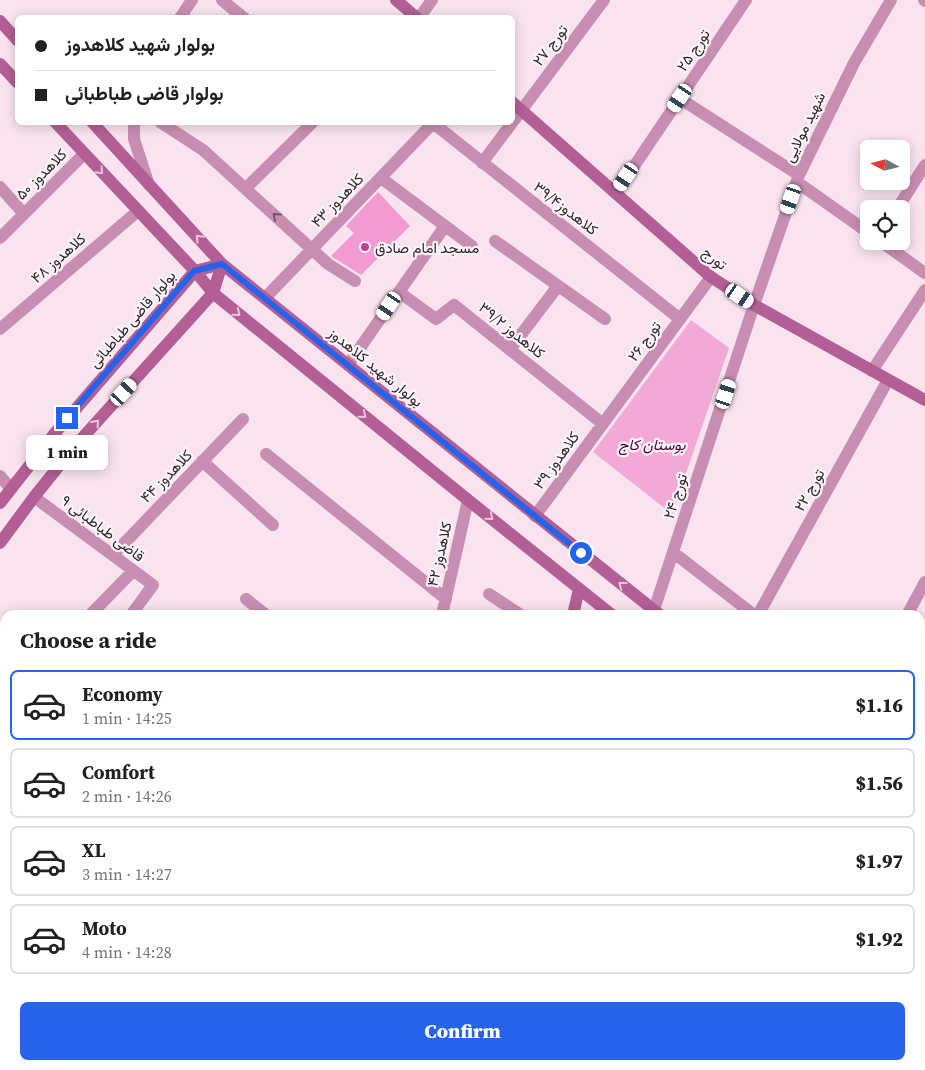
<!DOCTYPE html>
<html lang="en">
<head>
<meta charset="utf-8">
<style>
	body { margin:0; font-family:"Source Serif 4",Vazirmatn,serif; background:#f2f2f2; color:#202124; height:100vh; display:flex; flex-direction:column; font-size:19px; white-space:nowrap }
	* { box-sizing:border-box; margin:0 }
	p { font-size:16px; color:#757577 }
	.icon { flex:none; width:28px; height:28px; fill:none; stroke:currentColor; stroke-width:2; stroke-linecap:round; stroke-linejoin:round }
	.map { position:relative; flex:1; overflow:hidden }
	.details { position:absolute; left:0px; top:610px; width:925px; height:460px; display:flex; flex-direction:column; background:#fff; border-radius:15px 15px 0 0; box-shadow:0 2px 12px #0003 }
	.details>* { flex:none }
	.banner { position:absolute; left:15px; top:15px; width:500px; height:110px; border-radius:8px; box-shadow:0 2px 12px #0003; display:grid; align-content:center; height:110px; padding:0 20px; background:#fff }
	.needle { width:32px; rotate:277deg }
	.fabs { position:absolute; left:860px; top:140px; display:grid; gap:10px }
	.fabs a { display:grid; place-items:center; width:50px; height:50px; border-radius:8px; background:#fff; box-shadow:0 2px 12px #0003; font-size:25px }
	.end { position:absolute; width:22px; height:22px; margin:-11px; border:6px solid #2563eb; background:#fff; box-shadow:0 0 0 2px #fff }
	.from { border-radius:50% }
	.bubble { position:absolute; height:35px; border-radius:8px; background:#fff; box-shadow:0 2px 12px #0003; font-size:16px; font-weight:800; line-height:35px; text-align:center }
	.car { position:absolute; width:15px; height:30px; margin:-15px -8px; border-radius:6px; box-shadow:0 0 4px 1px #0007; background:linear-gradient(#fff 24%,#345 0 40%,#fff 0 76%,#345 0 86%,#fff 0) }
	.banner b { display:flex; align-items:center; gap:18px; height:48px; font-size:19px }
	.banner b+b { border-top:1px solid #e0e0e0 }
	.banner i { width:12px; height:12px; background:#202124 }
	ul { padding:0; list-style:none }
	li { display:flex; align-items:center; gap:15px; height:70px; margin:0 10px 8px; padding:0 10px; border:2px solid #e0e0e0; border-radius:8px }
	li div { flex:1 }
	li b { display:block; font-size:19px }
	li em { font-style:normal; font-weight:800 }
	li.on { border-color:#2563eb }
	li>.icon { width:45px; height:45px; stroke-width:1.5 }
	h2 { padding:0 20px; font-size:22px; line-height:60px }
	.cta { display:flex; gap:10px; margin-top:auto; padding:10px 20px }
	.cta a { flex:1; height:58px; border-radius:8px; background:#2563eb; color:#fff; font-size:20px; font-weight:800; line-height:58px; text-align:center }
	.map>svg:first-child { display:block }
	.green { fill:#f2a9d5 }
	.building { fill:#f49ad2 }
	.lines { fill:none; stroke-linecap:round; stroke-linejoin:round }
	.street { stroke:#c88eb1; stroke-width:12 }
	.secondary { stroke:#b35f95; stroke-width:12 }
	.oneway { stroke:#e7c7db }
	.oneway2 { stroke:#6d5162 }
	.route { stroke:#2563eb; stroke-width:6 }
	.poi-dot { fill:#bd4396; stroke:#fdf4f9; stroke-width:2 }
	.labels { text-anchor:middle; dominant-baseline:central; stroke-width:4.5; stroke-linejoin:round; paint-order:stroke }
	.street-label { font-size:15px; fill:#31292d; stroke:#fdf4f9 }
	.poi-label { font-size:15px; fill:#31292d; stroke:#fdf4f9; text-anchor:start }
	.park-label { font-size:15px; font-style:italic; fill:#4f003a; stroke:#fdf4f9 }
</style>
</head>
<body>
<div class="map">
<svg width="925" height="1070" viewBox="0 0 925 1070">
	<rect width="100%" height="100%" fill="#f8e3ef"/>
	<path class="green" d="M691,320L729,348L672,514L593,452Z"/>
	<path class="building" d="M378,192L410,226L361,275L331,256L354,233L346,226Z"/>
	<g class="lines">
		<path class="street" d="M222,0L244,18
			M924,0L925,1
			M180,18L192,0
			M419,18L432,0
			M679,98L799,175
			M134,122V139L149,185
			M160,122L203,150L328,264L355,281
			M482,163L604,0
			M381,178L472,246
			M797,182L869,233
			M0,187L24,214
			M246,188L313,122
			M616,193L746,0
			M897,209L925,165
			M0,238L84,154
			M495,241L605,319
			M880,241L925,273
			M399,292L436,319L454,305L603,424
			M265,298L433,123L680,319
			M0,329L138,211
			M510,349L558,286
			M348,365L445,226
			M872,371L925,290
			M266,454L446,599
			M202,461L273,525
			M0,476L11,489
			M34,497L153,585L131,615
			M535,516L711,277
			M674,553L754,615
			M113,555L243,419
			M489,594L521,615
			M246,599L266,615
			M654,610L754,305L799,175L854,63L891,0
			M90,615L133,571
			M442,615L468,500
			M758,615L888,380
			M907,615L925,582
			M920,739L925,743
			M0,744L5,739
			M0,899L5,881
			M0,915L5,916
			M0,986L5,990
			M111,1065L118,1070
			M156,1070L157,1065
			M349,1070L350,1065
			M531,1070L533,1065
			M565,1070L566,1065
			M710,1070L712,1065
			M862,1070L863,1065"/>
		<path class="secondary" d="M396,0L417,18
			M0,21L18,41
			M0,64L18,83
			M512,102L711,277L754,305L925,400
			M55,122L195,271L213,293L468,500L612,615
			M92,122L222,264L660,615
			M0,503L55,433L195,271L222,264
			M0,543L34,497L75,446L213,293L222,264
			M573,615L579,589
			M920,815L925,818
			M920,848L925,852
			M470,1070L472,1065"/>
	</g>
	<defs><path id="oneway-chevron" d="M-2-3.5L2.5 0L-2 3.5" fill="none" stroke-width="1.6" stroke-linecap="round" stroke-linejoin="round" transform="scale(1.25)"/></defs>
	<g class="oneway">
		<use href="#oneway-chevron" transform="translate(100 171) rotate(47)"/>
		<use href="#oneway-chevron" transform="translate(199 238) rotate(-133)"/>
		<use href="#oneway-chevron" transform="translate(237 313) rotate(39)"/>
		<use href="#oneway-chevron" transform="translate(363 415) rotate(39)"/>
		<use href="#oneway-chevron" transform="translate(96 423) rotate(-48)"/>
		<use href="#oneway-chevron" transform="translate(490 517) rotate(39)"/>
		<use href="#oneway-chevron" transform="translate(622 585) rotate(-142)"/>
	</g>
	<use class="oneway2" href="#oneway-chevron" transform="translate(276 216) rotate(-138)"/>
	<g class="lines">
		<path class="route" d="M67,418L194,271L222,264L581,553"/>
	</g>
	<circle class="poi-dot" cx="365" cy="247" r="5"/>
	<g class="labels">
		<g class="street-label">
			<text transform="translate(550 45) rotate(-53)">تورج ۲۷</text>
			<text transform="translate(693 50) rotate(-56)">تورج ۲۵</text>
			<text transform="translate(804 127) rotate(-64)">شهید مولایی</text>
			<text transform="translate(41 174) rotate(-45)">کلاهدوز ۵۰</text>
			<text transform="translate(337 200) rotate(-46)">کلاهدوز ۴۳</text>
			<text transform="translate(566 208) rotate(38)">کلاهدوز۳۹/۴</text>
			<text transform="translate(58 258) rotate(-41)">کلاهدوز ۴۸</text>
			<text transform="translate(715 258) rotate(39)">تورج</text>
			<text transform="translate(132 319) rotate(-49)">بولوار قاضی طباطبائی</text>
			<text transform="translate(512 330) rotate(39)">کلاهدوز ۳۹/۲</text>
			<text transform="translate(644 341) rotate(-54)">تورج ۲۶</text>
			<text transform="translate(376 367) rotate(39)">بولوار شهید کلاهدوز</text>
			<text transform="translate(556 460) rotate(-54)">کلاهدوز ۳۹</text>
			<text transform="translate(166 476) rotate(-46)">کلاهدوز ۴۴</text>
			<text transform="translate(809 490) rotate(-61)">تورج ۲۲</text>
			<text transform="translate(675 496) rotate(-72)">تورج ۲۴</text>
			<text transform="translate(103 528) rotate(37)">قاضی طباطبائی ۹</text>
			<text transform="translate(439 554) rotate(-77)">کلاهدوز ۴۲</text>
		</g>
		<g class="poi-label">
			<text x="375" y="247">مسجد امام صادق</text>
		</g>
		<g class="park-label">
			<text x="652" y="444">بوستان کاج</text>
		</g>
	</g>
</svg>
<div class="fabs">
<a><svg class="needle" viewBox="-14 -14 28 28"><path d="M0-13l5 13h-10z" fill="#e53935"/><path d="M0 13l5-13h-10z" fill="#757577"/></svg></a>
<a><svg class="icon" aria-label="locate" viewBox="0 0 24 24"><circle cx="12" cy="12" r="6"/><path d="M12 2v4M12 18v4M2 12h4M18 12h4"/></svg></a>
</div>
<i class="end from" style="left:581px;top:553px"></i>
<i class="end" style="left:67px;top:418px"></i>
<div class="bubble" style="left:26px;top:435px;width:82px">1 min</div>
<i class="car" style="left:680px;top:98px;rotate:214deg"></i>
<i class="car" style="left:626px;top:177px;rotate:214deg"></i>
<i class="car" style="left:791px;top:199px;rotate:199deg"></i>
<i class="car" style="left:740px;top:296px;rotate:124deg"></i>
<i class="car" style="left:389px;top:306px;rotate:214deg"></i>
<i class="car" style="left:124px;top:392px;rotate:42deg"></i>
<i class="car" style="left:726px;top:394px;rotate:18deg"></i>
<div class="banner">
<b><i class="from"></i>بولوار شهید کلاهدوز</b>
<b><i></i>بولوار قاضی طباطبائی</b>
</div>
<section class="details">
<h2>Choose a ride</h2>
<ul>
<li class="on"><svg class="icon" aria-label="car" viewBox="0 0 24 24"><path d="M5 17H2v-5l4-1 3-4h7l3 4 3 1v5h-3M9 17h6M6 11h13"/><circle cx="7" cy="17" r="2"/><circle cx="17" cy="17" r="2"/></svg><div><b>Economy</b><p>1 min · 14:25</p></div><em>$1.16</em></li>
<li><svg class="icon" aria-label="car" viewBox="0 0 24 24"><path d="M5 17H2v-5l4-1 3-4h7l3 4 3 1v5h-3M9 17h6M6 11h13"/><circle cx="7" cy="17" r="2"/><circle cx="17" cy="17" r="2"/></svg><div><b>Comfort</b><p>2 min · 14:26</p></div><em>$1.56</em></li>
<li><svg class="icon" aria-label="car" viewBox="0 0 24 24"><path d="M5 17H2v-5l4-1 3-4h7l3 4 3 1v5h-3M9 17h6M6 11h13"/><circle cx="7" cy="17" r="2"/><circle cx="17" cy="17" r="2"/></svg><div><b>XL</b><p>3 min · 14:27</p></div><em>$1.97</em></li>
<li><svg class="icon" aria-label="car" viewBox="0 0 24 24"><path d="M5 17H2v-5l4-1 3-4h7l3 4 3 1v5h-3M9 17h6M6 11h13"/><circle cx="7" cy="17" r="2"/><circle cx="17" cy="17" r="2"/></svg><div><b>Moto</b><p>4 min · 14:28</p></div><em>$1.92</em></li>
</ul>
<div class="cta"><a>Confirm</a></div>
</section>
</div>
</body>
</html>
